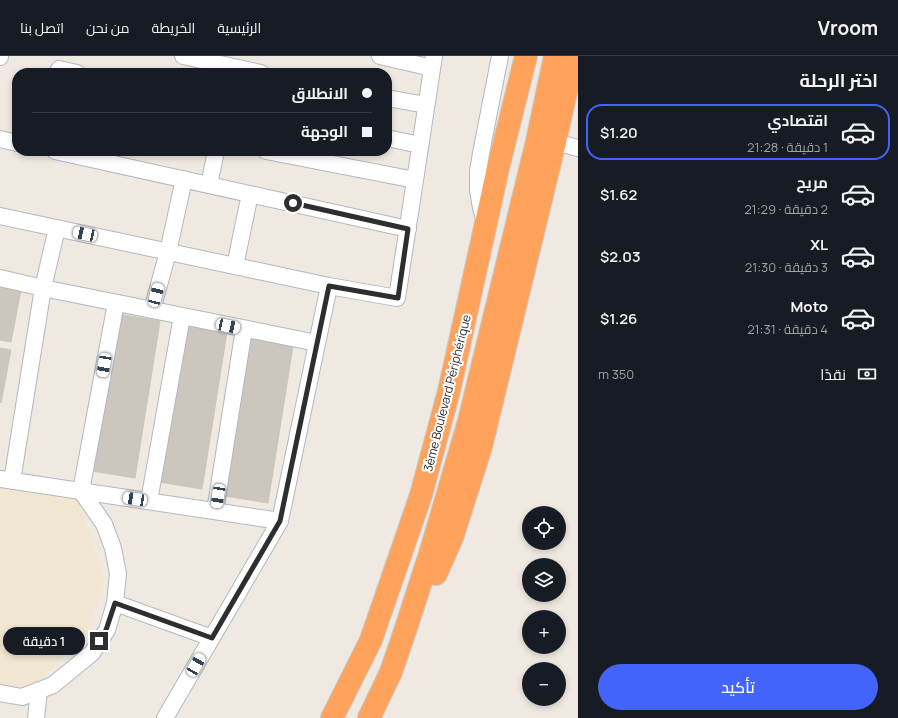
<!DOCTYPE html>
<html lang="ar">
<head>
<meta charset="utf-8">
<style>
	body { margin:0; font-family:Manrope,Cairo,sans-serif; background:#242831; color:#f1f3f6; direction:rtl; height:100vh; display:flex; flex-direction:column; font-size:15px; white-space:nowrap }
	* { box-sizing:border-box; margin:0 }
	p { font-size:13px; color:#9ea1a6 }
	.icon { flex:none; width:22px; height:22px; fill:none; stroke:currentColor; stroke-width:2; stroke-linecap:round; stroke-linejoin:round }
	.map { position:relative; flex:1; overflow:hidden; direction:ltr }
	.panel { display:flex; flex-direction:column; background:#171b24; width:320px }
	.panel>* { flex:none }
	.guide { position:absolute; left:12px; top:12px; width:380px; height:88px; border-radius:16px; box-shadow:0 2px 6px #0003; direction:rtl; display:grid; align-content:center; height:88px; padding:0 20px; background:#171b24 }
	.buttons { position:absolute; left:522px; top:450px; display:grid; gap:8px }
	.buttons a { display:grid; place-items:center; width:44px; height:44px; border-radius:50%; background:#171b24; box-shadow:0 2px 6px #0003; font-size:20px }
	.end { position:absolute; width:18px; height:18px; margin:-9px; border:5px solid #2e2e2e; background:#fff; box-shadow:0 0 0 2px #fff }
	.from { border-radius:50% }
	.bubble { position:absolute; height:28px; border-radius:14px; background:#171b24; box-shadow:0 2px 6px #0003; font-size:13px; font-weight:600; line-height:28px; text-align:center; direction:rtl }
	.car { position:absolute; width:12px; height:24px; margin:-12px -6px; border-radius:5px; box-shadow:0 0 3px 1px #0007; background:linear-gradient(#fff 24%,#345 0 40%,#fff 0 76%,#345 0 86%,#fff 0) }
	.guide b { display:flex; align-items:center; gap:14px; height:38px; font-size:15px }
	.guide b+b { border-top:1px solid #363941 }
	.guide i { width:10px; height:10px; background:#f1f3f6 }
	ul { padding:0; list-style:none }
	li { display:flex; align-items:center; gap:12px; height:56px; margin:0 8px 6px; padding:0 12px; border:2px solid transparent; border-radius:16px }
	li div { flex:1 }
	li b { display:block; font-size:15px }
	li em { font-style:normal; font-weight:600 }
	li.active { border-color:#4264fb }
	li>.icon { width:36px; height:36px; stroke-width:1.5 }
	h2 { padding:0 20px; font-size:18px; line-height:48px }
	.pay { display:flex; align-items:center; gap:10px; height:44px; padding:0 20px; font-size:15px }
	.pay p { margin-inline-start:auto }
	.cta { display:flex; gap:8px; margin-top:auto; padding:8px 20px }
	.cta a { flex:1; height:46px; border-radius:24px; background:#4264fb; color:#fff; font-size:16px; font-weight:600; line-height:46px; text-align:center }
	header { display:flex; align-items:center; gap:24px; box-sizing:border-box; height:56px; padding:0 20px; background:#171b24; border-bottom:1px solid #363941 }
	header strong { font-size:19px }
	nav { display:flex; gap:22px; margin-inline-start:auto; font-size:14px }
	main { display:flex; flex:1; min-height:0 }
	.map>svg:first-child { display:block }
	.education { fill:#f0e6d1 }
	.building { fill:#cbc7bf; stroke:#cbc5ba }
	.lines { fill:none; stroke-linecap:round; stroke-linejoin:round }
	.minor-casing { stroke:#b4b7c1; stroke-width:18 }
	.highway-casing { stroke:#c9c9c9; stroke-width:24 }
	.minor { stroke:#fff; stroke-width:16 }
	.highway { stroke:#ffa35c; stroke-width:22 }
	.route { stroke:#2e2e2e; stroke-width:5 }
	.labels { text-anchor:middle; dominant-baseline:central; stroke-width:4; stroke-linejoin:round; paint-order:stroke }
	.street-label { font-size:12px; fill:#2e2e2e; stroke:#fff }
</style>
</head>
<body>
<header>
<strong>Vroom</strong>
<nav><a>الرئيسية</a><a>الخريطة</a><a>من نحن</a><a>اتصل بنا</a></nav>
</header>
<main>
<section class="panel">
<h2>اختر الرحلة</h2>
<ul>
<li class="active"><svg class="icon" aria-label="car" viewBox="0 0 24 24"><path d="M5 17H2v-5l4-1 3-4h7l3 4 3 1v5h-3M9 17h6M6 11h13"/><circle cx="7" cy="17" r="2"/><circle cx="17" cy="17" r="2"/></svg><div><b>اقتصادي</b><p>1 دقيقة · 21:28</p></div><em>$1.20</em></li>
<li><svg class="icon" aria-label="car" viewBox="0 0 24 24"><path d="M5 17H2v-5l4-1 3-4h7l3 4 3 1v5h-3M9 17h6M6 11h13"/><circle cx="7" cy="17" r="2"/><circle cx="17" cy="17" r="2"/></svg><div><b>مريح</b><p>2 دقيقة · 21:29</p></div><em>$1.62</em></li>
<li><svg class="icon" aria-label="car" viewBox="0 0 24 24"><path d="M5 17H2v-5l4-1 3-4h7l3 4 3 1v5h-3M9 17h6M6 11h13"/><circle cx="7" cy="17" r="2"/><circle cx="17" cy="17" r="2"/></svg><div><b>XL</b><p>3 دقيقة · 21:30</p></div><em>$2.03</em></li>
<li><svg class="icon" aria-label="car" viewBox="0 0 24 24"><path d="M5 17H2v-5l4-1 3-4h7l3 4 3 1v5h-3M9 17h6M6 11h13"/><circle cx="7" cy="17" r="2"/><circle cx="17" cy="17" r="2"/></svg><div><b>Moto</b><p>4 دقيقة · 21:31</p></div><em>$1.26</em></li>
</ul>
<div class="pay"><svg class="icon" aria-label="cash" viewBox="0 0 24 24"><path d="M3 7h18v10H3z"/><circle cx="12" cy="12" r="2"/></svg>نقدًا<p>350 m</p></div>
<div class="cta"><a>تأكيد</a></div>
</section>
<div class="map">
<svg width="578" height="662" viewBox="0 0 578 662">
	<rect width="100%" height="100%" fill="#efe9e1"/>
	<path class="education" d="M0,427L78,440L105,526L86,579L29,634L0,629Z"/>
	<path class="building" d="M0,230L21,234L11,286L0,284Z
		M118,258L160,265L135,422L92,415Z
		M185,269L227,276L202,433L159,426Z
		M251,283L293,290L268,447L225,440Z
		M0,292L11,294L1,347L0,346Z"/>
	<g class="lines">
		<g class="minor-casing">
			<path id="minor" d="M183,0L261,17
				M380,0L432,12
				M0,1V0
				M59,13L77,17
				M387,42L426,49
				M387,82L420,89
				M0,83L17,87
				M555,86L578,92
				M55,95L408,173
				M266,95L415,124
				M209,129L216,95
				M0,160L329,230L397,242L434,0
				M485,165L481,152L478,134V115L481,97L500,0
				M235,210L250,138
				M0,222L43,232L317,287
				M152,254L168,196L184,123
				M0,423L280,465
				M12,425L43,232L57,172
				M149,445L182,260
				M215,455L244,273
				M115,547L212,582
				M0,637L22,641L53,629L92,597L107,574L115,547L118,518L113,492L104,468L81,435L116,247
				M36,662L39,634
				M165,662L280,465L329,230"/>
		</g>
		<g class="highway-casing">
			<path id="highway" d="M436,518L452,482L481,391L555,86L574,0
				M332,662L371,584L421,439L449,335L499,108L526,0
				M369,662L391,616L405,575L430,498L469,365L537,85L555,0"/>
		</g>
		<use href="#minor" class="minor"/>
		<use href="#highway" class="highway"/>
	</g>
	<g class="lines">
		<path class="route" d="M99,585L106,574L115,547L212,582L280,465L329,230L398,242L408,173L293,147"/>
	</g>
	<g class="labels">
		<g class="street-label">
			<text transform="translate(447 337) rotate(-76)">3ème Boulevard Périphérique</text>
		</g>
	</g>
</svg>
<div class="buttons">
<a><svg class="icon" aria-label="locate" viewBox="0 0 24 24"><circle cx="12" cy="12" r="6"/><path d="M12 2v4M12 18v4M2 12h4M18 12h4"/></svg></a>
<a><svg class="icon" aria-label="layers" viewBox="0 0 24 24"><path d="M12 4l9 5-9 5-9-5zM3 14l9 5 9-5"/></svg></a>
<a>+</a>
<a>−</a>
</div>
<i class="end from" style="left:293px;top:147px"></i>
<i class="end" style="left:99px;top:585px"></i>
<div class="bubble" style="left:3px;top:571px;width:82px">1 دقيقة</div>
<i class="car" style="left:85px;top:178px;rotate:282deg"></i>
<i class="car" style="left:156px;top:239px;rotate:15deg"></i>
<i class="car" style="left:228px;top:270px;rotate:102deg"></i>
<i class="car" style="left:104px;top:309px;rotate:190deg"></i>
<i class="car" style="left:218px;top:440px;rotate:189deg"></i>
<i class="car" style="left:135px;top:443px;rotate:279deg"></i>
<i class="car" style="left:196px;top:609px;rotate:30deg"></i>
<div class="guide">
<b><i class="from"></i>الانطلاق</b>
<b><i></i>الوجهة</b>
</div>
</div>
</main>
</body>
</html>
